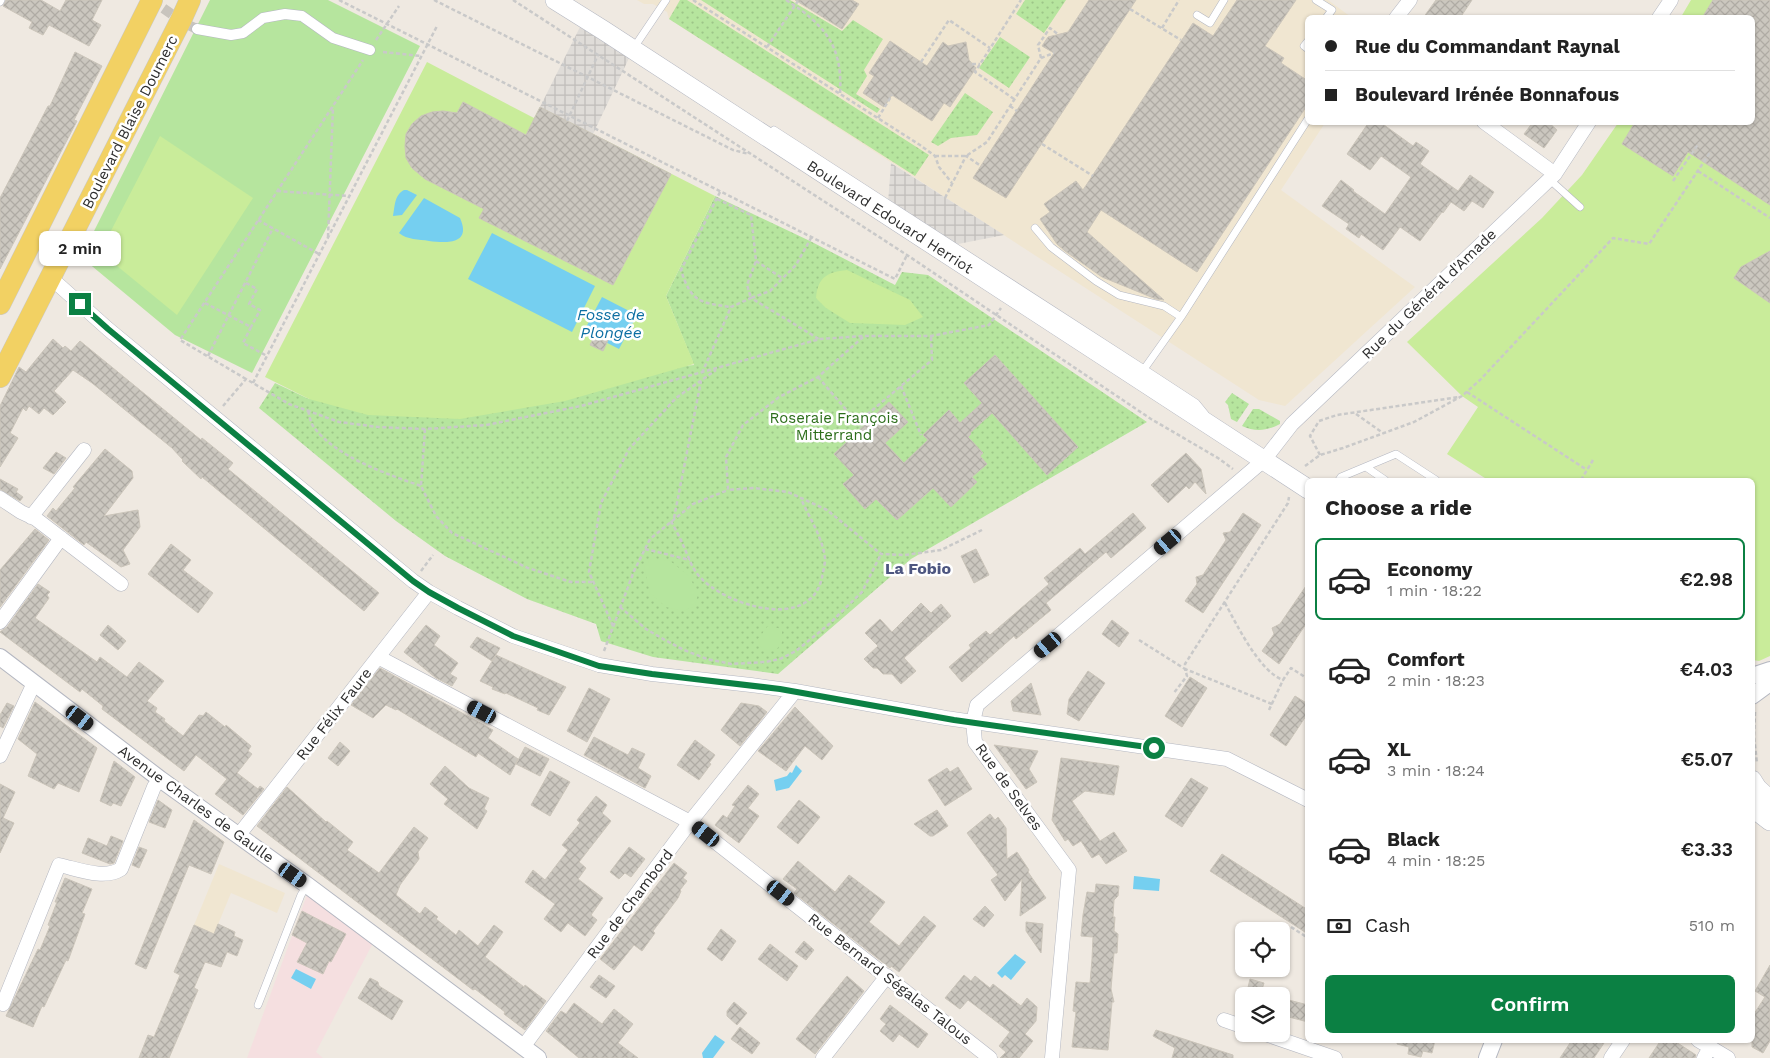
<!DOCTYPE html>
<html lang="en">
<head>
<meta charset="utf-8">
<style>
	body { margin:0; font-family:"Work Sans",sans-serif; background:#f2f2f2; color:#222; height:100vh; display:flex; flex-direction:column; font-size:19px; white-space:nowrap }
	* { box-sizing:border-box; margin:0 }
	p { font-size:16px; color:#767676 }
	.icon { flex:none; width:28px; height:28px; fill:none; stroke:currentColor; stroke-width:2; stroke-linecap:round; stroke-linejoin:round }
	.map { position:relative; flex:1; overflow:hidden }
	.side { position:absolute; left:1305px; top:478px; width:450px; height:565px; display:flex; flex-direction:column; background:#fff; border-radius:8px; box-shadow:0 1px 4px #0004 }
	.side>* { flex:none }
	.guide { position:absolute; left:1305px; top:15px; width:450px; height:110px; border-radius:8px; box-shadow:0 1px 4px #0004; display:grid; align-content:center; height:110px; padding:0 20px; background:#fff }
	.buttons { position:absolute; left:1235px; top:922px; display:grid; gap:10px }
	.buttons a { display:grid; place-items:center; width:55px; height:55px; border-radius:8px; background:#fff; box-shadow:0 1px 4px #0004; font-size:25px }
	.end { position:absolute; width:22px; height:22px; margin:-11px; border:6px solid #0b8043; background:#fff; box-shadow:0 0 0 2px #fff }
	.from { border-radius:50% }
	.bubble { position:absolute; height:35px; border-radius:8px; background:#fff; box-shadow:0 1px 4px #0004; font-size:16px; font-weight:600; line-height:35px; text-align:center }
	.car { position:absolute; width:15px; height:30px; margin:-15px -8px; border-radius:6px; box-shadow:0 0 4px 1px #0007; background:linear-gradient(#222 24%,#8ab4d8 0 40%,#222 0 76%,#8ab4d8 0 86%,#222 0) }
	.guide b { display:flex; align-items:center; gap:18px; height:48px; font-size:19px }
	.guide b+b { border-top:1px solid #e0e0e0 }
	.guide i { width:12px; height:12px; background:#222 }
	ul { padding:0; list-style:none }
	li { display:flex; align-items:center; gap:15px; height:82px; margin:0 10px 8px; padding:0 10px; border:2px solid transparent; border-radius:8px }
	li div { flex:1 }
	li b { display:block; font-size:19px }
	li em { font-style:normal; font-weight:600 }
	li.active { border-color:#0b8043 }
	li>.icon { width:45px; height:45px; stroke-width:1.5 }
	h2 { padding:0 20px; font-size:22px; line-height:60px }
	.pay { display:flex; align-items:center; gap:12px; height:55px; padding:0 20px; font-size:19px }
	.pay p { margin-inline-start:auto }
	.cta { display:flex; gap:10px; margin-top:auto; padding:10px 20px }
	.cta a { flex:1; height:58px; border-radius:8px; background:#0b8043; color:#fff; font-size:20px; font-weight:600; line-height:58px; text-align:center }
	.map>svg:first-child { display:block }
	.education { fill:#f0e6d1 }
	.medical { fill:#f5dfe0 }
	.grass { fill:url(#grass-dots) }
	.park { fill:#b6e59e }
	.pitch { fill:#c9ec9a }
	.plaza { fill:url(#plaza-grid) }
	.water { fill:#75cff0 }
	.building { fill:url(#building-cross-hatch); stroke:#cbc5ba }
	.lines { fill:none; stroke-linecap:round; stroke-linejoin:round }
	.pedestrian-tunnel { stroke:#c8c4bd; stroke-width:10; stroke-dasharray:10 5; stroke-linecap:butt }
	.service-casing { stroke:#b4b7c1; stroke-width:8 }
	.pedestrian-casing { stroke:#b4b7c1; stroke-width:11 }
	.minor-casing { stroke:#b4b7c1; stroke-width:15 }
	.tertiary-casing { stroke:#b4b7c1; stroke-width:18 }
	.secondary-casing { stroke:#b4b7c1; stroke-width:20 }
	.primary-casing { stroke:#c9c9c9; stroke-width:22 }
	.path { stroke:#c9c9c9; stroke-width:2.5; stroke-dasharray:4 2.5; stroke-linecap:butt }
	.service { stroke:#fff; stroke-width:7 }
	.pedestrian { stroke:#fff; stroke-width:10 }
	.minor { stroke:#fff; stroke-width:14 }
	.tertiary { stroke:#fff; stroke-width:16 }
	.secondary { stroke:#fff; stroke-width:19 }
	.primary { stroke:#f2d163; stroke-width:21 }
	.route { stroke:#0b8043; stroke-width:6 }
	.labels { text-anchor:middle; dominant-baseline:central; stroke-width:5; stroke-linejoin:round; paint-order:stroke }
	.street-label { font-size:15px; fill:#2e2e2e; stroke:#fff }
	.park-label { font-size:15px; fill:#2c6e1b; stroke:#fff }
	.water-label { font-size:16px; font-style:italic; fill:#0d6fa3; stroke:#fff }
	.neighbourhood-label { font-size:16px; font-weight:bold; fill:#4d5680; stroke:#fff }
</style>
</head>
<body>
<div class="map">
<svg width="1770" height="1058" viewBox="0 0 1770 1058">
	<defs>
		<pattern id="grass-dots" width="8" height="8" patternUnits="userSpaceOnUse" patternTransform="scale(1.25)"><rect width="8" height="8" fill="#b6e59e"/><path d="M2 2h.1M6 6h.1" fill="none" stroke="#9dc588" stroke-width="1.8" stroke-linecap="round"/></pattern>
		<pattern id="plaza-grid" width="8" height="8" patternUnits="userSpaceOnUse" patternTransform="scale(1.25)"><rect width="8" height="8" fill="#dfdcd8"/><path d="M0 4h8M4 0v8" fill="none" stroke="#c0bdba"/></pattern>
		<pattern id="building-cross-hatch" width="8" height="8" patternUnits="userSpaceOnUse" patternTransform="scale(1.25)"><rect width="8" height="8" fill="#cbc7bf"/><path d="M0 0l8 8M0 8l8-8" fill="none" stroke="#afaba4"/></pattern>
	</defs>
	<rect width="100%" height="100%" fill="#efe9e1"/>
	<path class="education" d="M637,0H1328L1351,17L1308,18V122L1325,123L1281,190L1415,287L1285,406L1259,400L669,19L667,12L653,4H644Z
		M219,864L285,893L277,913L231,893L214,934L194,925Z"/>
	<path class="medical" d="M307,895L373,943L316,1052L323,1058H247Z"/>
	<path class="grass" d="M680,0H687L929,155L915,176L669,19Z
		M701,0H790L842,31L853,20L883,39L864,70L867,76L856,94L880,109L877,113Z
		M1025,0H1066L1044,33L1016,14Z
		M1000,37L1030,57L1009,88L979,68Z
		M965,93L993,112L977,135L951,138L938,146L931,142Z
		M715,196L810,241L895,285L902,272L928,275L1147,422L911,559L778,674L653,657L601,641L596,624L527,599L445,556L396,521L259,408L275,383L309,399L694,365L666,296Z
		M1232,393L1249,404L1237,422L1231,419L1228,405L1225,402Z
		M1253,409H1259L1280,421V424C1267,431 1255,432 1242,426Z"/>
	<path class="park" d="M210,0H328L420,46L252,373L175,335L81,257Z
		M653,558L670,561L689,576L698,594L695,606L683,611L666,607L650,593L644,566Z
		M768,626L782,629V642L777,649L766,651L760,646L758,639Z"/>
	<path class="pitch" d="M1691,0H1770V656L1759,661L1753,660L1752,480H1488L1447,454L1478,407L1462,396L1407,342L1542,218L1582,175L1618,123L1752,122V18L1681,17Z
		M427,62L534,118L540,107L715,196L666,296L694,364L565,401L460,419L368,415L309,399L265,377Z
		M160,136L253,198L177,315L100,252Z
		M847,270L910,300L923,317L905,325L850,323L826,308L816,298C818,277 827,272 847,270Z"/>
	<path class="plaza" d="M581,25L630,56L593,134L540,107Z
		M891,163L1004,235L953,245L888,203Z"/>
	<path class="water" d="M404,190H407L417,195L402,215L393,216C395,207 394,195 404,190Z
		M424,198L460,218C472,245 446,243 429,241C419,239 407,240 399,233Z
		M492,233L595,286L572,332L468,279Z
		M602,297L637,315L619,349L584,331Z
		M796,765L802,771L789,788L776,791L774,780L787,776L790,772L792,773Z
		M1134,876L1160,879L1159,891L1133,889Z
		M1015,954L1026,962L1011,980L1005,975L1002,978L997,973Z
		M296,969L316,979L311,989L291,978Z
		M715,1035L725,1042L713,1058H703L702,1053Z"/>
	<path class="building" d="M6,0H41L60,11L66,0H102L92,20L101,25L89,46L49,25L43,35L29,28L32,22L3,6Z
		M795,0H852L859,4L842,29Z
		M1089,0H1136L1006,198L973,178L1054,53L1042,46L1048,37L1068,32Z
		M1237,0H1296L1265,46L1284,58L1281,63L1308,81V104L1197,272L1101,210L1087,232L1164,300L1156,299L1102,277L1065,251L1057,244L1040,219L1050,212L1044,204L1076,181L1083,190L1193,23L1213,36Z
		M1436,0H1472L1460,18H1423Z
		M1713,0H1770V205L1688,152L1673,176L1622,144L1635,122H1752V18H1702Z
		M890,41L927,66L943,42L948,46L966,42L969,60L976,68L950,107L944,103L932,121L892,95L884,107L863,93L874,76L869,73Z
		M75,52L102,66L74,120L77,121L0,269V198L48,106H50Z
		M463,102L526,135L540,107L671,174L613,285L479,218L484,209L425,179L412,168L406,158L405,146L406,134L412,124L421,116L432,112L443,111L457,113Z
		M1369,122H1380L1413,146L1416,142L1429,151L1420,164L1458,191L1470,175L1494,192L1483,208L1472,201L1464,211L1451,202L1443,213L1442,212L1420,241L1400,227L1383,250L1361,234L1359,238L1346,229L1349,224L1322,206L1341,180L1354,190L1353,191L1385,214L1411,177L1381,156L1370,170L1347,154Z
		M1533,122H1548L1557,130L1544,148L1524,134Z
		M1770,251V303L1734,278L1741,267Z
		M597,331L610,336L603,351L590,345Z
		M53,339L63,348L65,346L71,351L80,341L201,440L202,438L233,463L228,469L379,593L364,611L202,477L201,479L182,461L183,460L172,448L92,383L73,370L54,391L66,402L53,415L44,408L39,414L29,406L26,411L23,408L10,433L18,438L0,467V406L19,367L26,372Z
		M995,355L1078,447L1047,475L992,413L970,433L971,434L968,437L983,453L980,456L987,464L972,477L977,482L951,507L933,488L897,520L876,499L865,509L843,484L854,475L834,454L889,402L908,422L885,443L904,463L928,440L923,435L949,410L960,423L982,403L964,383Z
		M105,449L132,471L133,478L104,516L138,510L140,527L123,550L130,564L121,567L86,542L84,545L47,516L53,508L56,511L75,488L73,487Z
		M56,452L66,458L54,474L43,468Z
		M1186,453L1201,469L1206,494L1195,482L1189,489L1186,486L1168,503L1151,485Z
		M0,479L18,489L16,492L23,497L20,501L0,489Z
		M1133,513L1146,528L1111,558L1106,552L1046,603L1051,610L1016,639L1014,636L962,682L949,667L971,648L969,645L986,631L990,635L1049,584L1044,578L1080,548L1085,554Z
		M1243,513L1261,525L1203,613L1185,601L1197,584L1196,577L1203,575L1226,540L1223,533L1230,532Z
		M35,529L49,540L0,607V570Z
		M171,544L191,560L183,570L213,593L198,613L148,574Z
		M976,549L989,575L974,583L961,556Z
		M1308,583V621L1279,664L1262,651L1274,634L1272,628L1280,624Z
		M38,584L50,592L47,595L49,598L35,618L97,662L100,657L127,677L139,662L164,681L147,701L157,708L155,712L165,719L164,721L183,736L199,715L203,716L206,712L225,727L226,725L251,746L248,751L252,754L237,773L258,789L260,786L264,789L243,815L215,794L227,779L196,755L184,771L102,709L103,706L82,689L80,692L0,632L7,627Z
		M921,603L931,613L941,604L951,616L904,658L916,671L901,684L892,674H883L877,668H873L864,659L878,646L865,633L880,619L892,632Z
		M1112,620L1129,633L1119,647L1102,634Z
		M108,625L126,641L118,650L100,635Z
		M426,625L440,636L434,645L458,663L450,674L457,678L452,686L436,678L404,652Z
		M477,637L500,648L492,661L470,647Z
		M496,655L566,687L549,715L537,710L538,708L506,693L505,694L492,689L493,687L480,681Z
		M380,668L493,730L488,738L518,759L510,775L478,753L476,757L397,709L396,710L386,705L373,718L351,705Z
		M1088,671L1105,683L1079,721L1067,714L1069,699Z
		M1190,677L1207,688L1182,727L1165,716Z
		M1031,683L1041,715L1013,711L1011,701Z
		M589,688L610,699L587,742L567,731Z
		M1295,696L1308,704V713L1286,746L1270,735Z
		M35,702L97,748L79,792L58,783L54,789L28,776L37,754L18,739Z
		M7,703L14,706L3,728L0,726V715Z
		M741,703L759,706L767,712L740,746L721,730Z
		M795,707L833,746L822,760L805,746L786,771L758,751Z
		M594,737L628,755L632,748L645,754L638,768L651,776L645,788L584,755Z
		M695,740L715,755L709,763L711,764L699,780L677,765Z
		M340,742L350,751L338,766L328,758Z
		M994,745L1038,751L1029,769L1037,782L1026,789Z
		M525,747L549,759L540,776L516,764Z
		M1061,758L1119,766L1114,795L1085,791L1072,801L1100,841L1114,832L1127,851L1106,864L1099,854L1092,858L1081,841L1073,846L1068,839L1065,841L1052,820Z
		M114,761L135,777L121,806L113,803L111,806L100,801Z
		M445,766L469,788L489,798L484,809L487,811L477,829L444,804L448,799L430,784Z
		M958,767L972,789L945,806L928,780L947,768L950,772Z
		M550,771L570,782L550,816L531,805Z
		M1191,778L1208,788L1182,827L1165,816Z
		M0,784L15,792L3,818L14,823L0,853Z
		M748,785L759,794L748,808L759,816L739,843L715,825L723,815L727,818L735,806L732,805Z
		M287,787L326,822L327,821L353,842L347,850L379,873L414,827L428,838L418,852L419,859L400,885L396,895L420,914L425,907L438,917L436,919L456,935L459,930L478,946L494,925L503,932L485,957L524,987L525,985L546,1001L525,1030L504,1014L505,1012L475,989L473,990L257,826Z
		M596,796L607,805L602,813L611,821L579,862L586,868L578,879L603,898L591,915L597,920L585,936L568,923L561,932L544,919L555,904L525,882L533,870L545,880L568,850L562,845L580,823L577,820Z
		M158,800L172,810L165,828L149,822Z
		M799,800L820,817L798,844L777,827Z
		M937,810L948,826L933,836H930L914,824Z
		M990,814L995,820L998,817L1006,828L1007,859L1017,852L1029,870L1028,872L1046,898L1020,916L1022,879L1005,901L991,880L998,875L967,833Z
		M194,820L224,842L211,874L189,865L146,969L135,964Z
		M111,836L123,841L114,863L110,864L82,853L88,838L107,846Z
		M139,847L147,850L139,868L132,865Z
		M629,847L645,859L631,877L625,873L619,879L610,872Z
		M1222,854L1308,910V934L1210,871Z
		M798,861L835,892L849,875L885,902L869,922L899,946L924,916L936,926L899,972L891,966L890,968L794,893L797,889L783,879Z
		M674,863L687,873L683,878L687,881L680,890L681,891L678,898L653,931L655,933L642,951L634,945L614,970L600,959Z
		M65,878L92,889L82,913L85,914L68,961L66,960L44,1007L42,1006L33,1027L6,1016L38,949L40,950L50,926L48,925L57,902H55Z
		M1096,884L1119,886L1118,896L1114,900L1113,917H1115L1114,931L1118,934L1117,953H1114L1111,989L1114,1002H1112L1108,1050L1072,1047L1076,1012L1073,1011L1076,982L1090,983L1092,959L1093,937L1081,936L1083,915L1087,892L1095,893Z
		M985,906L994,915L984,927L973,919Z
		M302,911L346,934L331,962L329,961L323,974L297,962L307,943L292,935Z
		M1026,922L1043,924L1041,953L1026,931Z
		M218,924L235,932L234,936L243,940L237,956L227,952L221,967L205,962L194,988L198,990L169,1058H139L148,1035L154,1037L180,975L174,972L194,925L214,934Z
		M721,929L736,941L722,961L707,949Z
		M804,941L814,950L806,960L795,952Z
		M770,944L798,966L787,981L758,959Z
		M1770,965V1041L1763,1053L1752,1047V1017L1765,997L1755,991Z
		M599,975L615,986L606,998L590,987Z
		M964,975L971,981L975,976L990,988L993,984L1021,1006L1027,998L1037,1007L1036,1021L1025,1034L1033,1041L1019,1058H1000L1006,1052L999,1046L1010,1032L968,1000L960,1009L945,998Z
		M847,976L864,991L815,1054L796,1039Z
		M370,978L378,982L379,986L403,1001L392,1020L358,998Z
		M1250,979L1264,983L1260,996H1246Z
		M1281,998L1308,1005V1022L1281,1015Z
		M734,1002L747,1013L737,1025L727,1016V1011Z
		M574,1003L602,1024L614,1009L633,1024L618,1043L638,1058H579L546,1031L561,1011L566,1014Z
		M890,1005L928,1034L918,1048L899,1034L893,1042L880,1031L886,1024L880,1019Z
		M740,1027L760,1043L752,1054L731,1039Z
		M1156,1030L1233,1055V1058H1172L1175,1048L1153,1036Z
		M1398,1040H1435L1432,1053L1423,1051L1421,1057L1408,1054L1409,1047L1397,1044Z
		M1572,1040H1606L1594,1058H1560Z
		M1661,1040H1673L1696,1055L1695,1058H1649Z"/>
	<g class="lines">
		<path class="pedestrian-tunnel" d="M151,0L186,24L197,29"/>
		<g class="service-casing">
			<path id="service" d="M1316,0L1332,10L1326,18
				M0,2L1,0
				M1197,15L1210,23L1224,0
				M1308,41L1304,46L1308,49
				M633,49L666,0
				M774,130L1144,369L1196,403L1205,414
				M1549,179L1580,207
				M1035,228L1051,247L1096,281L1119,295L1164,306L1181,317
				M1142,372L1181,317L1308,119
				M1366,467L1385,480
				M1339,480L1341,477L1396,454L1436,480
				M258,1005L301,895L307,885"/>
		</g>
		<g class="pedestrian-casing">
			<path id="pedestrian" d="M197,29L231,35L243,33L263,18L285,14L302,16L333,38L370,50"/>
		</g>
		<g class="minor-casing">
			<path id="minor" d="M1396,18L1410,0
				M1659,18L1671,0
				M1484,122L1555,174
				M51,278L108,329L413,581L429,592L458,608L513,636L599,665L652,674L751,685L795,691L946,718L1227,759L1308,800
				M0,498L21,512L36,519L121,584
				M31,517L84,450
				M0,622L61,538
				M378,657L690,822L990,1058
				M0,756L34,683
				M238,836L429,592
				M3,1004L59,865C78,869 104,880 121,869L154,787L160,779
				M1224,1020L1244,1027
				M1265,1034L1335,1058
				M1698,1040L1728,1058
				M523,1047L690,822L795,691
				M823,1058L887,976
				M1052,1058L1069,870L975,742L973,722L977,705L1264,460L1292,424L1555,174L1589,122
				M1611,1058L1623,1040
				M1704,1058L1710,1047"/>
		</g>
		<g class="tertiary-casing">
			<path id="tertiary" d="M0,657L160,779L307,885L538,1058
				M1752,676L1770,670
				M1752,696L1770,683
				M1487,1058L1494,1040"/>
		</g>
		<g class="secondary-casing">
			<path id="secondary" d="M555,0L603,30L1308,489
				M1752,780L1757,788L1770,800
				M1752,807L1770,821"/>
		</g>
		<g class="primary-casing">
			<path id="primary" d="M0,304L152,0
				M0,377L181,20L190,0"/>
		</g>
		<path class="path" d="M339,0L895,279L907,255
			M434,0L733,150L749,154
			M513,0L907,255L1151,419L1218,458L1233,469
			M693,0L920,145L935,156L939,167L952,183
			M786,0C825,25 843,46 840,94
			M1130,9L1181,40
			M1162,28L1179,0
			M376,40L399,6
			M767,47L798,1
			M383,52L421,56
			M1041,58L1038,45L1050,28L1059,35
			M921,62L949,20L990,48
			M972,64H980
			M1014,99L975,72L1021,0
			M1010,106L1017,111
			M878,118L892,95
			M567,121L598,55
			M1042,144L1093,176
			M935,156H966L987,142L1041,58L1054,53
			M1698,171L1770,218
			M1673,181L1699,143
			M277,191L349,196
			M720,192L681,270C691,302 700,303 731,307
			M945,198L966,156L981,166
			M717,199L751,215L756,261L747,285L751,298L770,291L796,265L811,238
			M258,220L319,254
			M328,237L333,107
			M756,261L782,278
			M246,283L257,289L249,304L260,310L251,327
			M205,303L251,327L243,343L267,356
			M863,337L818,377L779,397L743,425L726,457L728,490L754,488L788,492L827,510L881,554L905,555L941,550L982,530
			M208,356L273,228
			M702,373L731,307L751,298L819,339
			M818,377L861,427
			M246,379L180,340L363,60
			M253,383L437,26
			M901,386L921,435
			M1467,392L1587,470
			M223,406L246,379L289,404L339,422L378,427L425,429L486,425L581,406L820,339L864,336H931L989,325L1001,308
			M308,411C310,416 310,422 313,426C335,457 387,474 421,486
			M1356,414L1383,433
			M857,423L932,360L931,336
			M425,429L421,486L436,516L452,533L528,568L571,582H593
			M1320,455L1310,436L1319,421L1337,415L1459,397
			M1305,466L1320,455L1343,448L1414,422L1462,396L1480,380L1613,238L1649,244L1711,151
			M1581,480L1593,460
			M674,518L701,381
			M671,521C675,529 680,537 683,545C688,555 691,567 699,576C724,605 811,633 822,577C823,572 825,565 825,559C823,538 809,517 801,499
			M645,549L690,560
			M421,571L433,555
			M1225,603C1237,625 1259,671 1283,680L1291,668L1308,679
			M620,607L646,629L665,640L684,650L707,659L731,664L765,662L780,659L796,651L828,625L862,592L881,554
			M613,626L589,572L601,503L629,449L676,398L716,370
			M1139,640L1185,669L1187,676L1173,694
			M604,651L634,571L650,539L693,504L728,490
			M1272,704L1185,669V664L1288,503L1289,497
			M1269,710L1283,680
			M1755,712L1754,737L1757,763
			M1291,927L1308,938"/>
		<use href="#service" class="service"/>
		<use href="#pedestrian" class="pedestrian"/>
		<use href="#minor" class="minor"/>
		<use href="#tertiary" class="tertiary"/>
		<use href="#secondary" class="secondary"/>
		<use href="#primary" class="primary"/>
	</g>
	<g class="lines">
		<path class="route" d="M80,304L108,329L413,581L429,592L458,608L513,636L599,666L652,674L780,689L954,720L1154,748"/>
	</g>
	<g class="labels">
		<g class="street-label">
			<text transform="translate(130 122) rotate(-63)">Boulevard Blaise Doumerc</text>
			<text transform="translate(890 217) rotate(33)">Boulevard Edouard Herriot</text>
			<text transform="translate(1429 294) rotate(-44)">Rue du Général d'Amade</text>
			<text transform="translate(334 714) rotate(-52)">Rue Félix Faure</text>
			<text transform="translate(1009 787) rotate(54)">Rue de Selves</text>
			<text transform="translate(196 804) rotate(36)">Avenue Charles de Gaulle</text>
			<text transform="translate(630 904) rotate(-53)">Rue de Chambord</text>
			<text transform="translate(890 979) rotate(38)">Rue Bernard Ségalas Talous</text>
		</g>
		<g class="park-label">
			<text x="834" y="418">Roseraie François<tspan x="834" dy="17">Mitterrand</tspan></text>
		</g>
		<g class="water-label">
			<text x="611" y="314">Fosse de<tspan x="611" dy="18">Plongée</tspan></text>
		</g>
		<g class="neighbourhood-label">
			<text x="918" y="568">La Fobio</text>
		</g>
	</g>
</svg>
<div class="buttons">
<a><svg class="icon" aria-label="locate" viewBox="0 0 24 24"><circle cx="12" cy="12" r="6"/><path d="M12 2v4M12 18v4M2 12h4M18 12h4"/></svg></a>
<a><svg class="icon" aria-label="layers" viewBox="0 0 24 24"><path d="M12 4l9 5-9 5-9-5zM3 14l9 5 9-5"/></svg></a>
</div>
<i class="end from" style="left:1154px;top:748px"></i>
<i class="end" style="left:80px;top:304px"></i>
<div class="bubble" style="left:39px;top:231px;width:82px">2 min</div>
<i class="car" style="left:1168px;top:542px;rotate:230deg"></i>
<i class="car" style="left:1048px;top:645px;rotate:230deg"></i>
<i class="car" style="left:482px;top:712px;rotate:298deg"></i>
<i class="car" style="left:80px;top:718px;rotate:127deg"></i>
<i class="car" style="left:706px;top:834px;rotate:308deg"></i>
<i class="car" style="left:293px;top:875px;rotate:125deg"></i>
<i class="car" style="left:781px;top:893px;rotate:128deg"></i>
<div class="guide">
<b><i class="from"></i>Rue du Commandant Raynal</b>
<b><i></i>Boulevard Irénée Bonnafous</b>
</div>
<section class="side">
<h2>Choose a ride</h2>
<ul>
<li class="active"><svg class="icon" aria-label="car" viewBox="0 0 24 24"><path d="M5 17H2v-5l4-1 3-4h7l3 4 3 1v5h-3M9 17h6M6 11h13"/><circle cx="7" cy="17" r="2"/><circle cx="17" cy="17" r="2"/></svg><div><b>Economy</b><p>1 min · 18:22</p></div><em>€2.98</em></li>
<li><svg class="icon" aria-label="car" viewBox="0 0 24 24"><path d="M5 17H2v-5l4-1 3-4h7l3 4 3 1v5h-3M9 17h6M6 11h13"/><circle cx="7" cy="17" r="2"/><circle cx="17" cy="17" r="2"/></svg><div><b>Comfort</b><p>2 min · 18:23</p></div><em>€4.03</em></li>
<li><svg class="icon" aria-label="car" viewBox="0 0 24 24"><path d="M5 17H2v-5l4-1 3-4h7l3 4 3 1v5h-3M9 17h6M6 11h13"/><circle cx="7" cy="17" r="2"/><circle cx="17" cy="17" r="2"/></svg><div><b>XL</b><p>3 min · 18:24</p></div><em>€5.07</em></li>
<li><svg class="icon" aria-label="car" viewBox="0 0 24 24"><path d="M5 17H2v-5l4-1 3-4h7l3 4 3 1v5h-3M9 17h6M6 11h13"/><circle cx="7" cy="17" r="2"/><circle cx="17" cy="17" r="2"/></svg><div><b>Black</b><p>4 min · 18:25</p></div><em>€3.33</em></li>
</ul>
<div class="pay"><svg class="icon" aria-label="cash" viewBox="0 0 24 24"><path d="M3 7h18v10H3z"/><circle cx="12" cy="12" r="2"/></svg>Cash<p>510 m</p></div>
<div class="cta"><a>Confirm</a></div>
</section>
</div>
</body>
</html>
